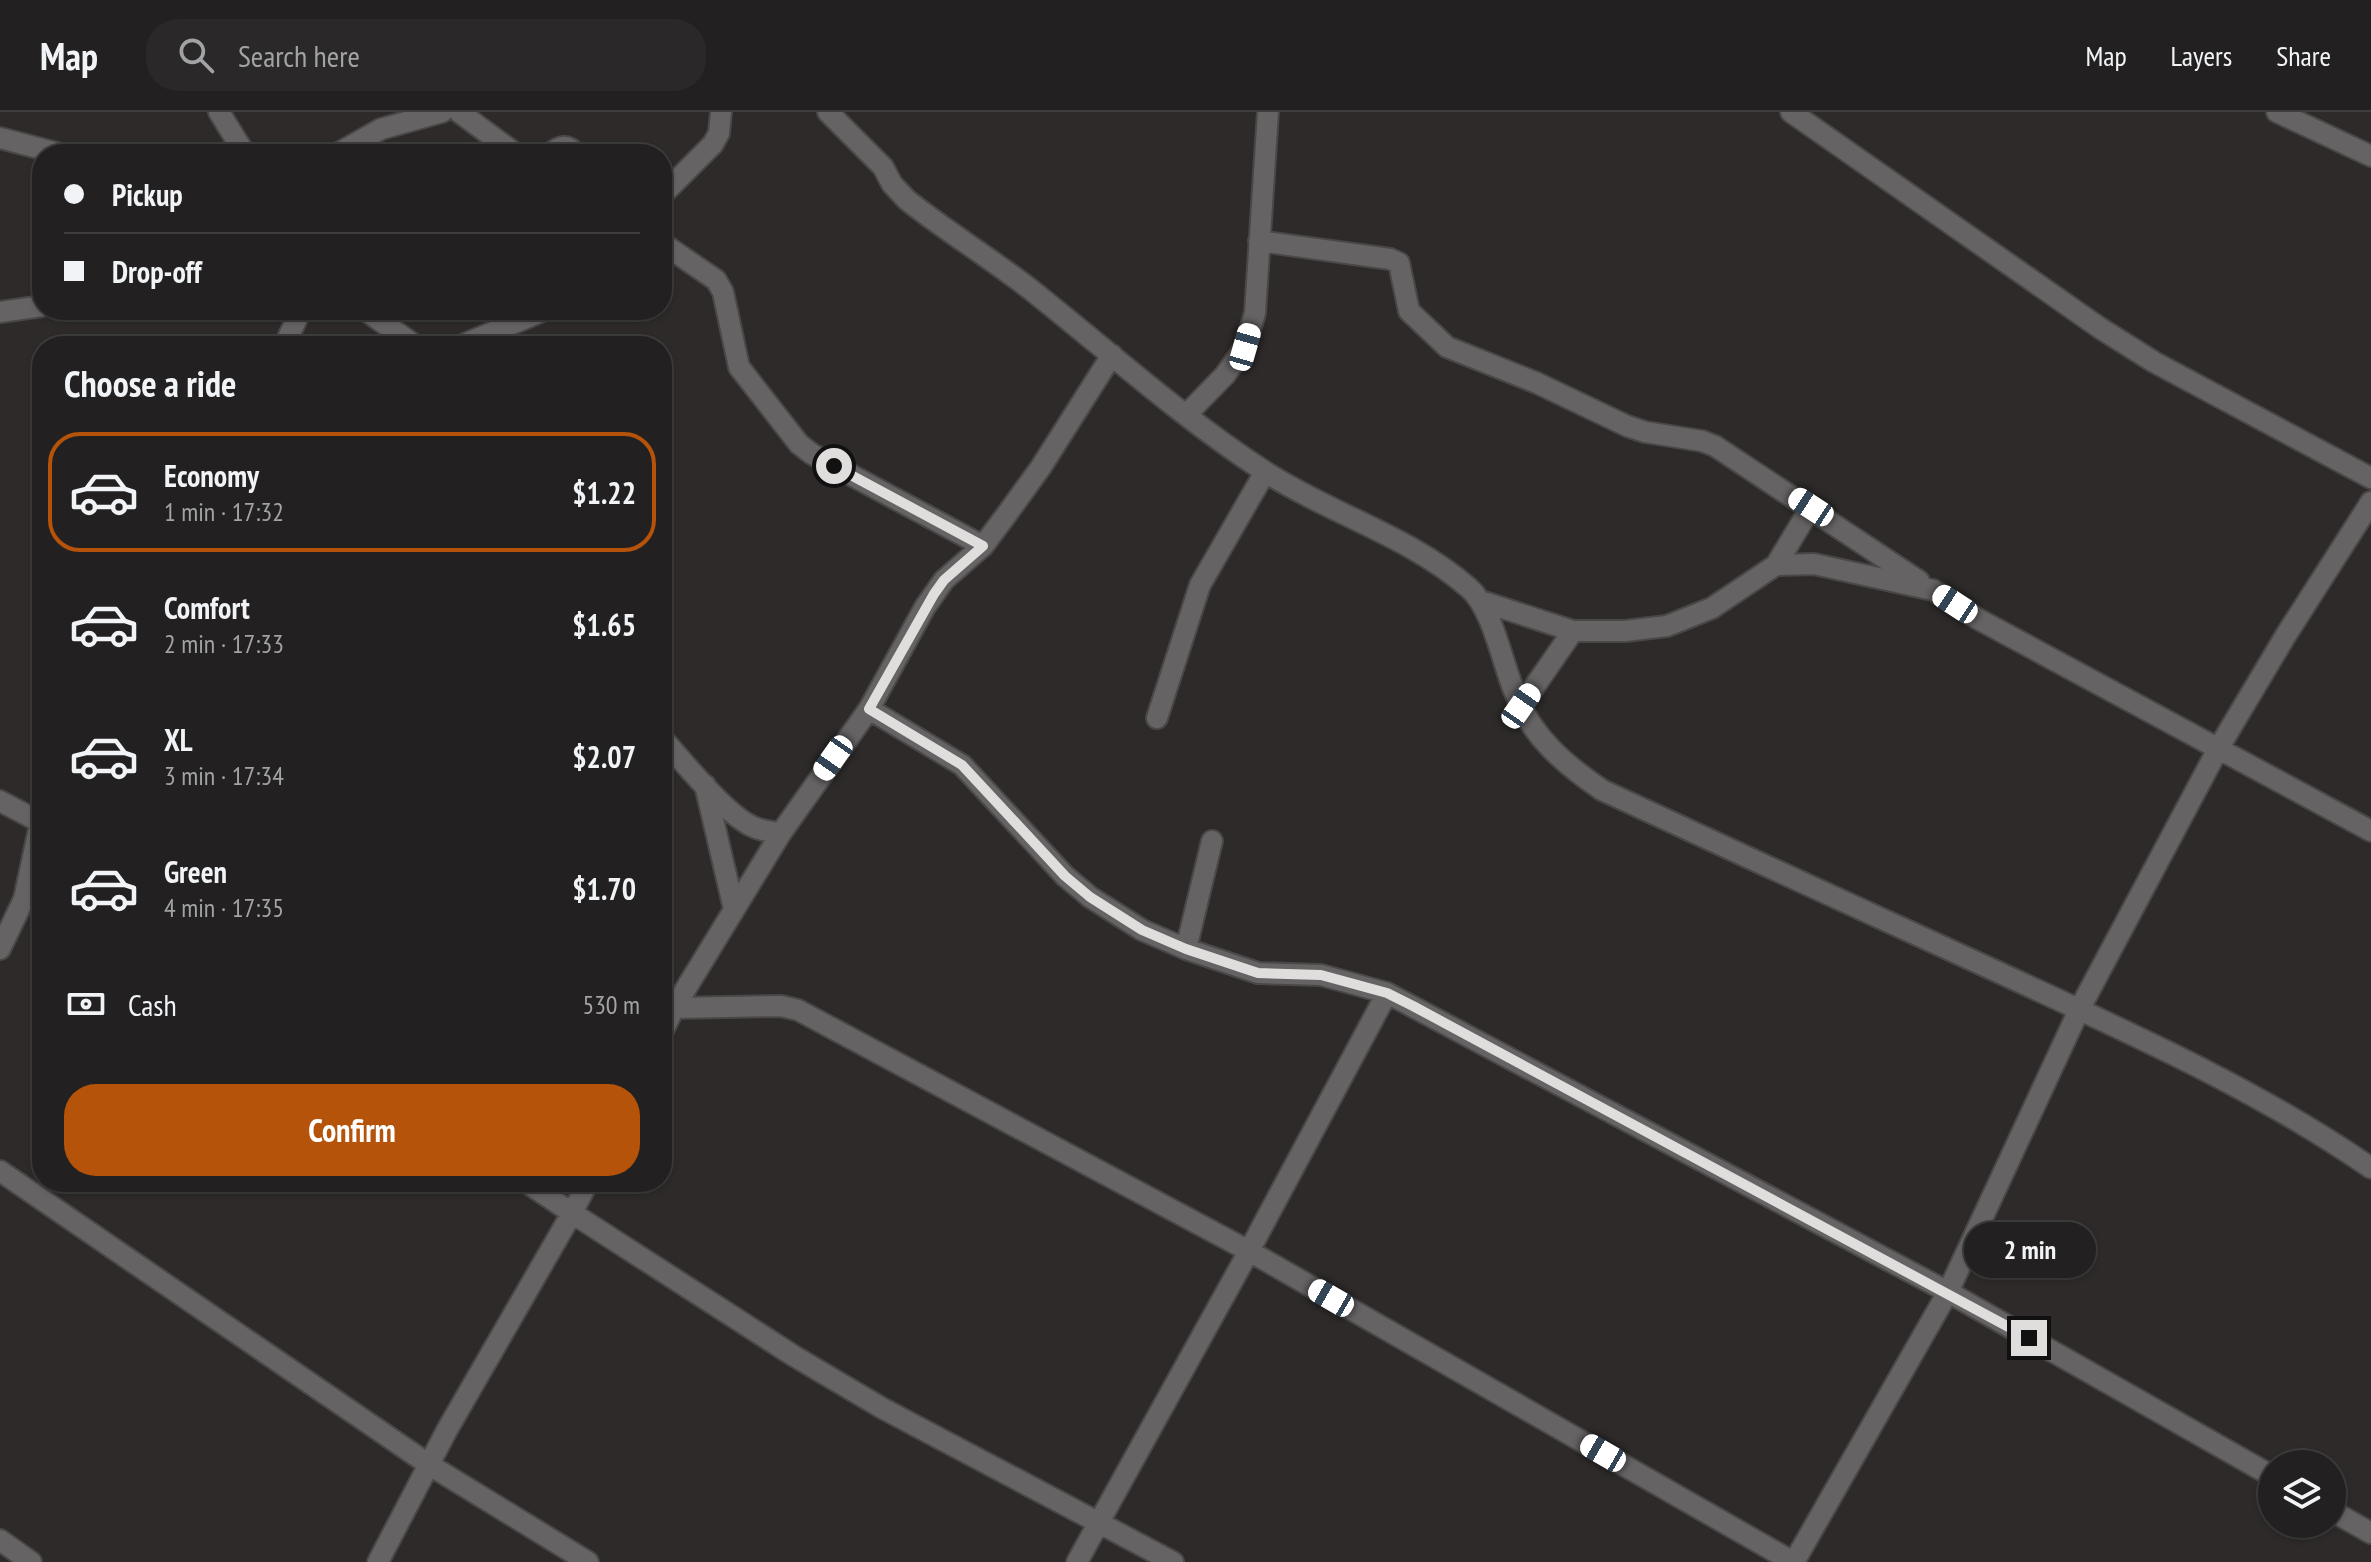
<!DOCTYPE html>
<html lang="en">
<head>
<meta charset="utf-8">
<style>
	body { margin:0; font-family:"PT Sans Narrow",sans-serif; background:#2a2829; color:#f1f3f6; height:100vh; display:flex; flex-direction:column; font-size:30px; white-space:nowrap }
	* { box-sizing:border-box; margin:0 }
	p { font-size:26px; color:#a2a3a5 }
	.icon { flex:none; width:44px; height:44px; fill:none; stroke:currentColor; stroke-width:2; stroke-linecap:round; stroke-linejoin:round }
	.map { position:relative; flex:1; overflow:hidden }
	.drawer { position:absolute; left:32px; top:224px; width:640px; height:856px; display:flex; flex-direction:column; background:#222020; border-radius:32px; box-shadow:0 2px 6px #0004,0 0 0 2px #3f3e3e }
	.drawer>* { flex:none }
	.hud { position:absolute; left:32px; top:32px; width:640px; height:176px; border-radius:32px; box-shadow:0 2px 6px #0004,0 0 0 2px #3f3e3e; display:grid; align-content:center; height:176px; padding:0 32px; background:#222020 }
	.controls { position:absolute; left:2258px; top:1338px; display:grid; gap:16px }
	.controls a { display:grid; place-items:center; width:88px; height:88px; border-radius:50%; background:#222020; box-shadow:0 2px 6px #0004,0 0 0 2px #3f3e3e; font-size:40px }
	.end { position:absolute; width:36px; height:36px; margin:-18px; border:10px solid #e0dddd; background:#111; box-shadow:0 0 0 4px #111 }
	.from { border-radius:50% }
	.bubble { position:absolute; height:56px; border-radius:28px; background:#222020; box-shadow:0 2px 6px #0004,0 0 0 2px #3f3e3e; font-size:26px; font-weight:700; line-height:56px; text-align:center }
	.car { position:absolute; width:24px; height:48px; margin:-24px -12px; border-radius:10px; box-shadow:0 0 6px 2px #0007; background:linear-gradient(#fff 24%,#345 0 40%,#fff 0 76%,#345 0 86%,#fff 0) }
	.hud b { display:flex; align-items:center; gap:28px; height:76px; font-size:30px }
	.hud b+b { border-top:2px solid #3f3e3e }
	.hud i { width:20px; height:20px; background:#f1f3f6 }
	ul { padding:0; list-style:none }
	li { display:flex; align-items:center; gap:24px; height:120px; margin:0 16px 12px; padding:0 16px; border:4px solid transparent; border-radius:32px }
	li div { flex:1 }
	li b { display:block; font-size:30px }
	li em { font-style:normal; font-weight:700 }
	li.active { border-color:#b45309 }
	li>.icon { width:72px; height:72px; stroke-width:1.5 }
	h2 { padding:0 32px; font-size:36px; line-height:96px }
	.pay { display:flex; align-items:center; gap:20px; height:88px; padding:0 32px; font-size:30px }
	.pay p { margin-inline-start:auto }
	.action { display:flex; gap:16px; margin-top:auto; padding:16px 32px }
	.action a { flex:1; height:92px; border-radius:32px; background:#b45309; color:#fff; font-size:32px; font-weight:700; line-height:92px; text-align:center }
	header { display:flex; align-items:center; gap:48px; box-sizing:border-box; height:112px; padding:0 40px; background:#222020; border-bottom:2px solid #3f3e3e }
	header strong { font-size:38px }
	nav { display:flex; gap:44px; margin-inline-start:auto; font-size:28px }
	.search { width:560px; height:72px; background:#2a2829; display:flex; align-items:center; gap:20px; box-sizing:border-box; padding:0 28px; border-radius:32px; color:#a2a3a5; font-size:30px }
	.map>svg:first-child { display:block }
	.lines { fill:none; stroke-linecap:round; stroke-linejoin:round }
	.minor-casing { stroke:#4a4747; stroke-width:24 }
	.minor { stroke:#666364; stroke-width:20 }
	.route { stroke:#e0dddd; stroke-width:10 }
</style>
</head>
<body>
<header>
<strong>Map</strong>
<div class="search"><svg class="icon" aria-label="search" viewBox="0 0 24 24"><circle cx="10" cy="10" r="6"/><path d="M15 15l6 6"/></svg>Search here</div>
<nav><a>Map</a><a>Layers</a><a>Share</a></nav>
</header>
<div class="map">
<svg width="2371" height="1450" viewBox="0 0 2371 1450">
	<rect width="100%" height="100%" fill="#2e2a2a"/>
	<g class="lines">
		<g class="minor-casing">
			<path id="minor" d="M219,0L245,42
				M459,0L516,42
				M828,0L883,55L892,72L907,88C946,119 990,146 1030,177C1107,238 1182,306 1264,359C1330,402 1410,424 1469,476C1493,497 1502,551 1515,581C1532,625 1564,652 1602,678C1738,741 1875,804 2011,866C2134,923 2260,979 2371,1056
				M1791,0L2100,216L2154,250L2371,366
				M2277,0L2371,44
				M0,26L61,42
				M337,42L381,17L442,0
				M550,42C559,34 567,31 576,42
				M662,83L713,32L719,21L721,0
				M1259,129L1390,147L1399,151L1409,199L1447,235L1537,271L1627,314L1645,320L1702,329L1715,334L1919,469
				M662,131L716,168L723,180L739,255L799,332L812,342L983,434
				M365,198L416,234
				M0,200L42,194
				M284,234L301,198
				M460,234L545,198
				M1187,302L1225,263L1245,235L1255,201L1268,0
				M1776,453L1811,395
				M1481,489L1573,519H1625L1667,514L1712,496L1776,453L1814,452L1933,478L1978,507L2371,719
				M1521,594L1573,519
				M869,597L962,653L1065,764L1090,785L1142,818L1186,837L1258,861L1321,863L1387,881
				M1157,606L1200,473L1265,360
				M662,626C683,649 728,706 756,716C764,719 773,720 781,721
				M705,673L734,797
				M0,689L40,710
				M0,837L24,787L42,703
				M1186,837L1212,729
				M662,900L674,896L781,894L798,898L1249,1139L1793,1450
				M662,921L674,896L781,721L869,597L925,495L944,468L983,434L1007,402L1041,355L1112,243
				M0,1059L428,1352L588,1450
				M588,1070L572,1101L794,1244L882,1296L1173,1450
				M2332,1399L2371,1421
				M0,1428L31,1450
				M378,1450L447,1318L572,1101L526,1070
				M1077,1450L1249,1139L1387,881L1948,1180L2272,1364
				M1794,1450L1948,1180L2079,898L2218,637L2286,523L2371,390"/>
		</g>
		<use href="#minor" class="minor"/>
	</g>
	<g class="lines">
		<path class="route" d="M834,354L983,434L944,468L934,482L869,597L962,653L1065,764L1090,785L1142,818L1186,837L1258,861L1321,863L1387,881L1413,894L2029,1226"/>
	</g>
</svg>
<div class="controls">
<a><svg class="icon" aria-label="layers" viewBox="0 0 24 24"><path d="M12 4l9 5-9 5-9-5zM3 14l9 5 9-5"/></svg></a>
</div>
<i class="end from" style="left:834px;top:354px"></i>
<i class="end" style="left:2029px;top:1226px"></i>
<div class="bubble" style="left:1964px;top:1110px;width:132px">2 min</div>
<i class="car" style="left:1245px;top:235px;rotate:16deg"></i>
<i class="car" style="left:1811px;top:395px;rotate:303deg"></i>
<i class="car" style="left:1955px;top:492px;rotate:303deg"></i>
<i class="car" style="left:1521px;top:594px;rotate:35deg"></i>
<i class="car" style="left:833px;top:646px;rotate:215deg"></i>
<i class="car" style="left:1331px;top:1186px;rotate:300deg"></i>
<i class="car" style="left:1603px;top:1341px;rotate:300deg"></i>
<div class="hud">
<b><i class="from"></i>Pickup</b>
<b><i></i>Drop-off</b>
</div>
<section class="drawer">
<h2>Choose a ride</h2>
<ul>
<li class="active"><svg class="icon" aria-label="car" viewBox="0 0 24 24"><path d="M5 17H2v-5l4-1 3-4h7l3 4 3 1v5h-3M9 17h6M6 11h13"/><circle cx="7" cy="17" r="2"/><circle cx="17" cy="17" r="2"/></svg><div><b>Economy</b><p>1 min · 17:32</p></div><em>$1.22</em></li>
<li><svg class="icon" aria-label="car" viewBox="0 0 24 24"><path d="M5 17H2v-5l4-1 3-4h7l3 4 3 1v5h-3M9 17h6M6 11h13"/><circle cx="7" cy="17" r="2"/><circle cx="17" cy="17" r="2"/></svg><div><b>Comfort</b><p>2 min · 17:33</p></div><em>$1.65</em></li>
<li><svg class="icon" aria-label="car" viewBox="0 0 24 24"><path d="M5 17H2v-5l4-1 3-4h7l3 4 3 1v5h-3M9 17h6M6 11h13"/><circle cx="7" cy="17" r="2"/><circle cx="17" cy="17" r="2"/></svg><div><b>XL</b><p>3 min · 17:34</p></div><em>$2.07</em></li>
<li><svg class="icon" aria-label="car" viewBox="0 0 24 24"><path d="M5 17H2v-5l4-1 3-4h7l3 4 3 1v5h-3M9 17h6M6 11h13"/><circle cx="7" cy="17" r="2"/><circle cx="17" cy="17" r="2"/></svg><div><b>Green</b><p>4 min · 17:35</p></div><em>$1.70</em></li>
</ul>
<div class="pay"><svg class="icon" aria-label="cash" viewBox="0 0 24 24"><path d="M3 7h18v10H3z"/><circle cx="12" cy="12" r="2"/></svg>Cash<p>530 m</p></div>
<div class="action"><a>Confirm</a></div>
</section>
</div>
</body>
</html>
